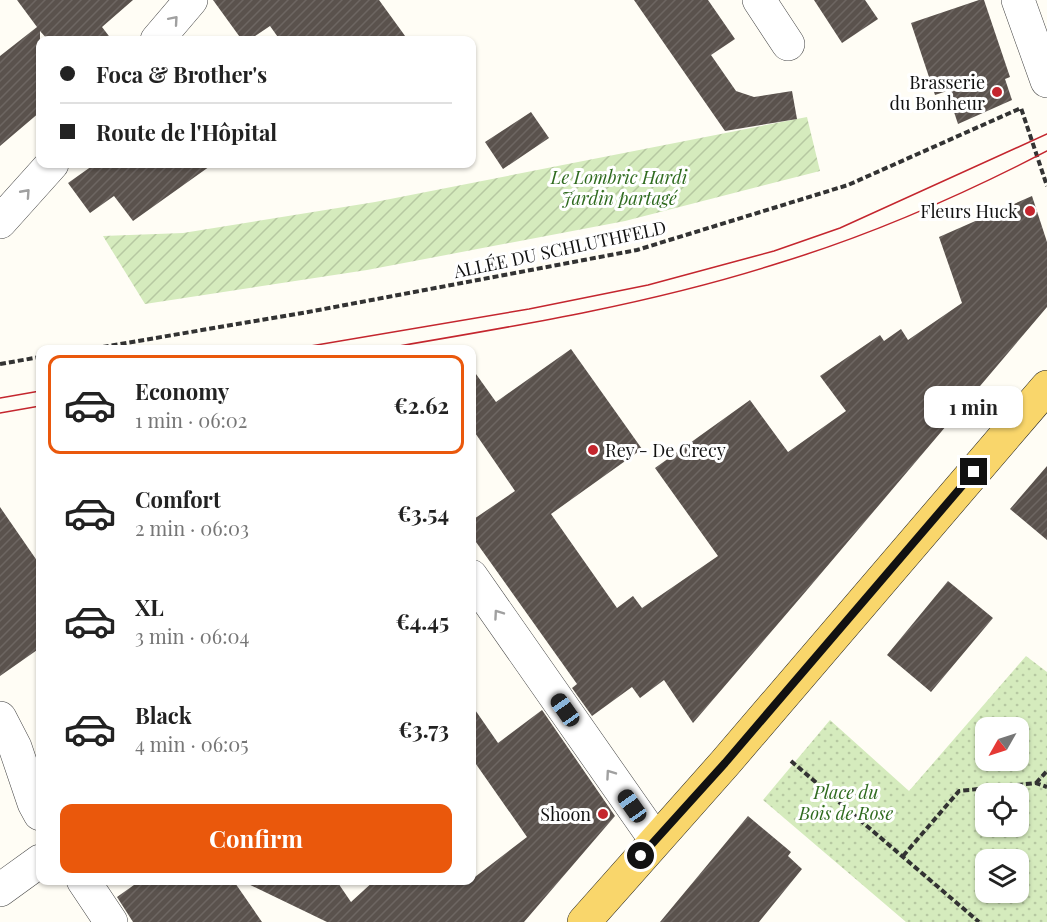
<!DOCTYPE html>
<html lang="en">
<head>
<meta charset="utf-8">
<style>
	body { margin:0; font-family:"Playfair Display",serif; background:#f6f6f6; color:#222; height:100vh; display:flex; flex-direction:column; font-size:22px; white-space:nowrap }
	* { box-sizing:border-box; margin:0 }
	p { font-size:20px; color:#767676 }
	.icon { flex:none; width:33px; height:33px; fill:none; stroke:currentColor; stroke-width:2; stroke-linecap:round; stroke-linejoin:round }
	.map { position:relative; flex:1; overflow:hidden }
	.details { position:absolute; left:36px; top:345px; width:440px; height:540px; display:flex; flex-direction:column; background:#fff; border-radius:12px; box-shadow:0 2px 4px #0004 }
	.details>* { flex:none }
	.top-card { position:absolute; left:36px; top:36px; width:440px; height:132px; border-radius:12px; box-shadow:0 2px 4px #0004; display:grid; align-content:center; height:132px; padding:0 24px; background:#fff }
	.needle { width:39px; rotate:231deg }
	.buttons { position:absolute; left:975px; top:717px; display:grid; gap:12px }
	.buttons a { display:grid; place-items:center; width:54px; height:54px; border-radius:12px; background:#fff; box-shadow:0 2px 4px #0004; font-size:30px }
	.end { position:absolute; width:27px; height:27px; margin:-14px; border:8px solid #111; background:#fff; box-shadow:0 0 0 3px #fff }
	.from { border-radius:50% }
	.bubble { position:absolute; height:42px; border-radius:12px; background:#fff; box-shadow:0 2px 4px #0004; font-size:20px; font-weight:700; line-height:42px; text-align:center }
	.car { position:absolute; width:18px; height:36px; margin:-18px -9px; border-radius:8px; box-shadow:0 0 4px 2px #0007; background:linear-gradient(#222 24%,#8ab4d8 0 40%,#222 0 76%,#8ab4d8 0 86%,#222 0) }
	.top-card b { display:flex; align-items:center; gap:21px; height:57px; font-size:22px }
	.top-card b+b { border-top:2px solid #e0e0e0 }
	.top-card i { width:15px; height:15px; background:#222 }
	ul { padding:10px 0 0; list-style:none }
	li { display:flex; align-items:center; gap:18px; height:99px; margin:0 12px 9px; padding:0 12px; border:3px solid transparent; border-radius:12px }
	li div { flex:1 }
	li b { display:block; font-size:22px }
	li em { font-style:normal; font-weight:700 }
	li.active { border-color:#ea580c }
	li>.icon { width:54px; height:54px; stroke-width:1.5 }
	.primary-button { display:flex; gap:12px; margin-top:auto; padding:12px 24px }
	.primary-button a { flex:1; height:69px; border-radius:12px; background:#ea580c; color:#fff; font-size:24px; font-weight:700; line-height:69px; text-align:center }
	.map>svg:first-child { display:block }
	.park { fill:url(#park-dots); fill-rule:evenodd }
	.garden { fill:url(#garden-furrows) }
	.building { fill:url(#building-hatch) }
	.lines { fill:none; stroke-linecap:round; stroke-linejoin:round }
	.minor-casing { stroke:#444; stroke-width:34 }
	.major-casing { stroke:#222; stroke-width:34 }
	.path { stroke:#333; stroke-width:4; stroke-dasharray:6 3; stroke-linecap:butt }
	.minor { stroke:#fff; stroke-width:33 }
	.major { stroke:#f9d66b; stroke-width:33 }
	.tram { stroke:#c4262e; stroke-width:1.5 }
	.oneway { stroke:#a0a0a0 }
	.route { stroke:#111; stroke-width:8 }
	.poi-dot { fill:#c4262e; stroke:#fff; stroke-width:2 }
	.labels { text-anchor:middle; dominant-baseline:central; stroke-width:6; stroke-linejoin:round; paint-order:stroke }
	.poi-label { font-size:18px; fill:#111; stroke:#fff; text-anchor:end }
	.park-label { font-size:18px; font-style:italic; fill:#2f6b1f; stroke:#fff }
	.street-label { font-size:18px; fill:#111; stroke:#fff }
</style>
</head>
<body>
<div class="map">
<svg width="1047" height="922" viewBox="0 0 1047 922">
	<defs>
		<pattern id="park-dots" width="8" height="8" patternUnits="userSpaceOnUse" patternTransform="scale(1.5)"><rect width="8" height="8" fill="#d5ebbd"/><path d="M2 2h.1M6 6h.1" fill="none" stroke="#b6c8a1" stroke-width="1.8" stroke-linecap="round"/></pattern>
		<pattern id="garden-furrows" width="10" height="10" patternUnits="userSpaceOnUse" patternTransform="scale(1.5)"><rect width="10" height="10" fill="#d5ebbd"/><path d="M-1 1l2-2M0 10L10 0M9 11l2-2" fill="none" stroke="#b6c8a1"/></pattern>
		<pattern id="building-hatch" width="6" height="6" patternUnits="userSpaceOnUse" patternTransform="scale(1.5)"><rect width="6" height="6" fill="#5a524d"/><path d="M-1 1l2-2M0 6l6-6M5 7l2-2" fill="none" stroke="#6d6662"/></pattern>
	</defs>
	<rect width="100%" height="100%" fill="#fffdf5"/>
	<path class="park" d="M1026,656L1047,672V922H906L763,800L830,720L909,791ZM986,728H1018V760H986ZM986,794H1018V826H986ZM986,860H1018V892H986Z"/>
	<path class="garden" d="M807,117L820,171L625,221L367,270L145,304L103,236L183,233L375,202Z"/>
	<path class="building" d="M17,0H133L102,27L112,40H48L40,31V112L0,146V56L37,27Z
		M213,0H379L408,40H280L270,26L249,40H242Z
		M634,0H708L735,39L711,55L736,91L754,97L792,91L797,119L725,131Z
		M814,0H865L878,19L842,43Z
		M979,0H984L1010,77L1005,79L1012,100L958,124L947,91L935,95L911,23Z
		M531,112L549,138L503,169L485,142Z
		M90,164H213L133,221L114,196L90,213L68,183L92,166Z
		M1032,196L1047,242V307L807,590L693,723L664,680L640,698L632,687L592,716L572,688L577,684L471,535V521L515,491L471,427V367L496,402L571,349L625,425L642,449L551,514L617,608L633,596L642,608L718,556L655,468L750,400L788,452L846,411L820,376L880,335L884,341L901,329L908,340L962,303L939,237Z
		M1047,466V540L1010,509Z
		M0,507L40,565V648L0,676Z
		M948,581L993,618L931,692L887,655Z
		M471,704L498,743L542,710L615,816L524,922H327L240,880H336L351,902L375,880H471L527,837L471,757Z
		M748,816L791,852L788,856L802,869L759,922H660Z
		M141,880H233L262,922H133L117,897Z"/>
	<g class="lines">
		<g class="minor-casing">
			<path id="minor" d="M759,0L788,44
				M1018,0L1047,81
				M157,40L191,0
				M0,222L52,164
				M471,576L655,839
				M0,718L15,747L34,803L40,814
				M83,880L111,922
				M0,890L40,861"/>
		</g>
		<g class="major-casing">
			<path id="major" d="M584,922L725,763L1047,387"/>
		</g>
		<path class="path" d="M85,350L308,312L637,250L848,185L1021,108L1047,186
			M0,364L40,357
			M791,761L979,922
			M1036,783L1047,771
			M903,856L959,791L1036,783L1047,787"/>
		<use href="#minor" class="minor"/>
		<use href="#major" class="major"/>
		<path class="tram" d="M287,350L529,309L648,285L774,251L840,228L1047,134
			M375,350C511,327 648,305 779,263C871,235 962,195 1047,151
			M0,398L40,391
			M0,413L40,406"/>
	</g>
	<defs><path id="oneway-chevron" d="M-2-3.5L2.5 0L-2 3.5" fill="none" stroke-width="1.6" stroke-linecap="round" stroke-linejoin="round" transform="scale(1.5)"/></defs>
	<g class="oneway">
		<use href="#oneway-chevron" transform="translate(174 20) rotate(-49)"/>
		<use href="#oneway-chevron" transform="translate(26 193) rotate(-48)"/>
		<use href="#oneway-chevron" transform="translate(498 614) rotate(-125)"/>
		<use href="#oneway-chevron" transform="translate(610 774) rotate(-125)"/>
	</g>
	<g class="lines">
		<path class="route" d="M641,856L725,763L974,472"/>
	</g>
	<g class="poi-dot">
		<circle cx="997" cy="92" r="6"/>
		<circle cx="1030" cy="211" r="6"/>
		<circle cx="593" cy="450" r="6"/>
		<circle cx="603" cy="814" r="6"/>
	</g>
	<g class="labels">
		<g class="poi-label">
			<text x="985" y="82">Brasserie<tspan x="985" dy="21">du Bonheur</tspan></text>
			<text x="1018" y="211">Fleurs Huck</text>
			<text x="605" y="450" text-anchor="start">Rey - De Crecy</text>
			<text x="591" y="814">Shoon</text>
		</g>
		<g class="park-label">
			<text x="619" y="177">Le Lombric Hardi<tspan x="619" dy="21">Jardin partagé</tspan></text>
			<text x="846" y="792">Place du<tspan x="846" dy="21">Bois de Rose</tspan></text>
		</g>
		<g class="street-label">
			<text transform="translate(560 249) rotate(-12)">ALLÉE DU SCHLUTHFELD</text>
		</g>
	</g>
</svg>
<div class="buttons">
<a><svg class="needle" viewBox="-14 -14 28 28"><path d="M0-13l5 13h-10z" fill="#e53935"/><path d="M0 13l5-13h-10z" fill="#767676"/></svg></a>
<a><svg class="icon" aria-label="locate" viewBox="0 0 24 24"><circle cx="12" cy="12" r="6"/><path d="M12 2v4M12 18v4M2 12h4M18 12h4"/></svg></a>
<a><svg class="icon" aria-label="layers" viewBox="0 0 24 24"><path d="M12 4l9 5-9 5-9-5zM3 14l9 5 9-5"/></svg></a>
</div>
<i class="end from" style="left:641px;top:856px"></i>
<i class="end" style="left:974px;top:472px"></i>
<div class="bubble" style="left:924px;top:386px;width:99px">1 min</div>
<i class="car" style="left:565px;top:710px;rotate:325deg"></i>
<i class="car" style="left:632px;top:806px;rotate:325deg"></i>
<div class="top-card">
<b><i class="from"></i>Foca &amp; Brother's</b>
<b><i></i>Route de l'Hôpital</b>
</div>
<section class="details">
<ul>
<li class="active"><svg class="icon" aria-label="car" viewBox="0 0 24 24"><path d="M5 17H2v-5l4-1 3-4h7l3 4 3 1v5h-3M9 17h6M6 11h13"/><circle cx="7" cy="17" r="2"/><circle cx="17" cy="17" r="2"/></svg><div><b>Economy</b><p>1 min · 06:02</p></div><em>€2.62</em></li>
<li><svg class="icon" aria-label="car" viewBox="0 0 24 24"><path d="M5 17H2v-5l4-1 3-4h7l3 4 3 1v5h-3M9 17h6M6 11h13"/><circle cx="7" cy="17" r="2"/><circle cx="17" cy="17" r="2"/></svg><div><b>Comfort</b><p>2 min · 06:03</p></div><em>€3.54</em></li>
<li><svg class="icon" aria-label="car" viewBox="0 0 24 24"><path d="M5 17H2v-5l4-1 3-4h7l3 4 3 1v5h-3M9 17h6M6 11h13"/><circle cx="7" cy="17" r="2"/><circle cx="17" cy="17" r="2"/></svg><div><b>XL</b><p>3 min · 06:04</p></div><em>€4.45</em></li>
<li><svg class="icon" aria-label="car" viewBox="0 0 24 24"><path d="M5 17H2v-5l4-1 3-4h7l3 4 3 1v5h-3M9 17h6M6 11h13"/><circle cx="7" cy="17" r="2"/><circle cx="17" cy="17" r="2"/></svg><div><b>Black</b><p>4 min · 06:05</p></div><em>€3.73</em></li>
</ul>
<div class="primary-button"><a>Confirm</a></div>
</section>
</div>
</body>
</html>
